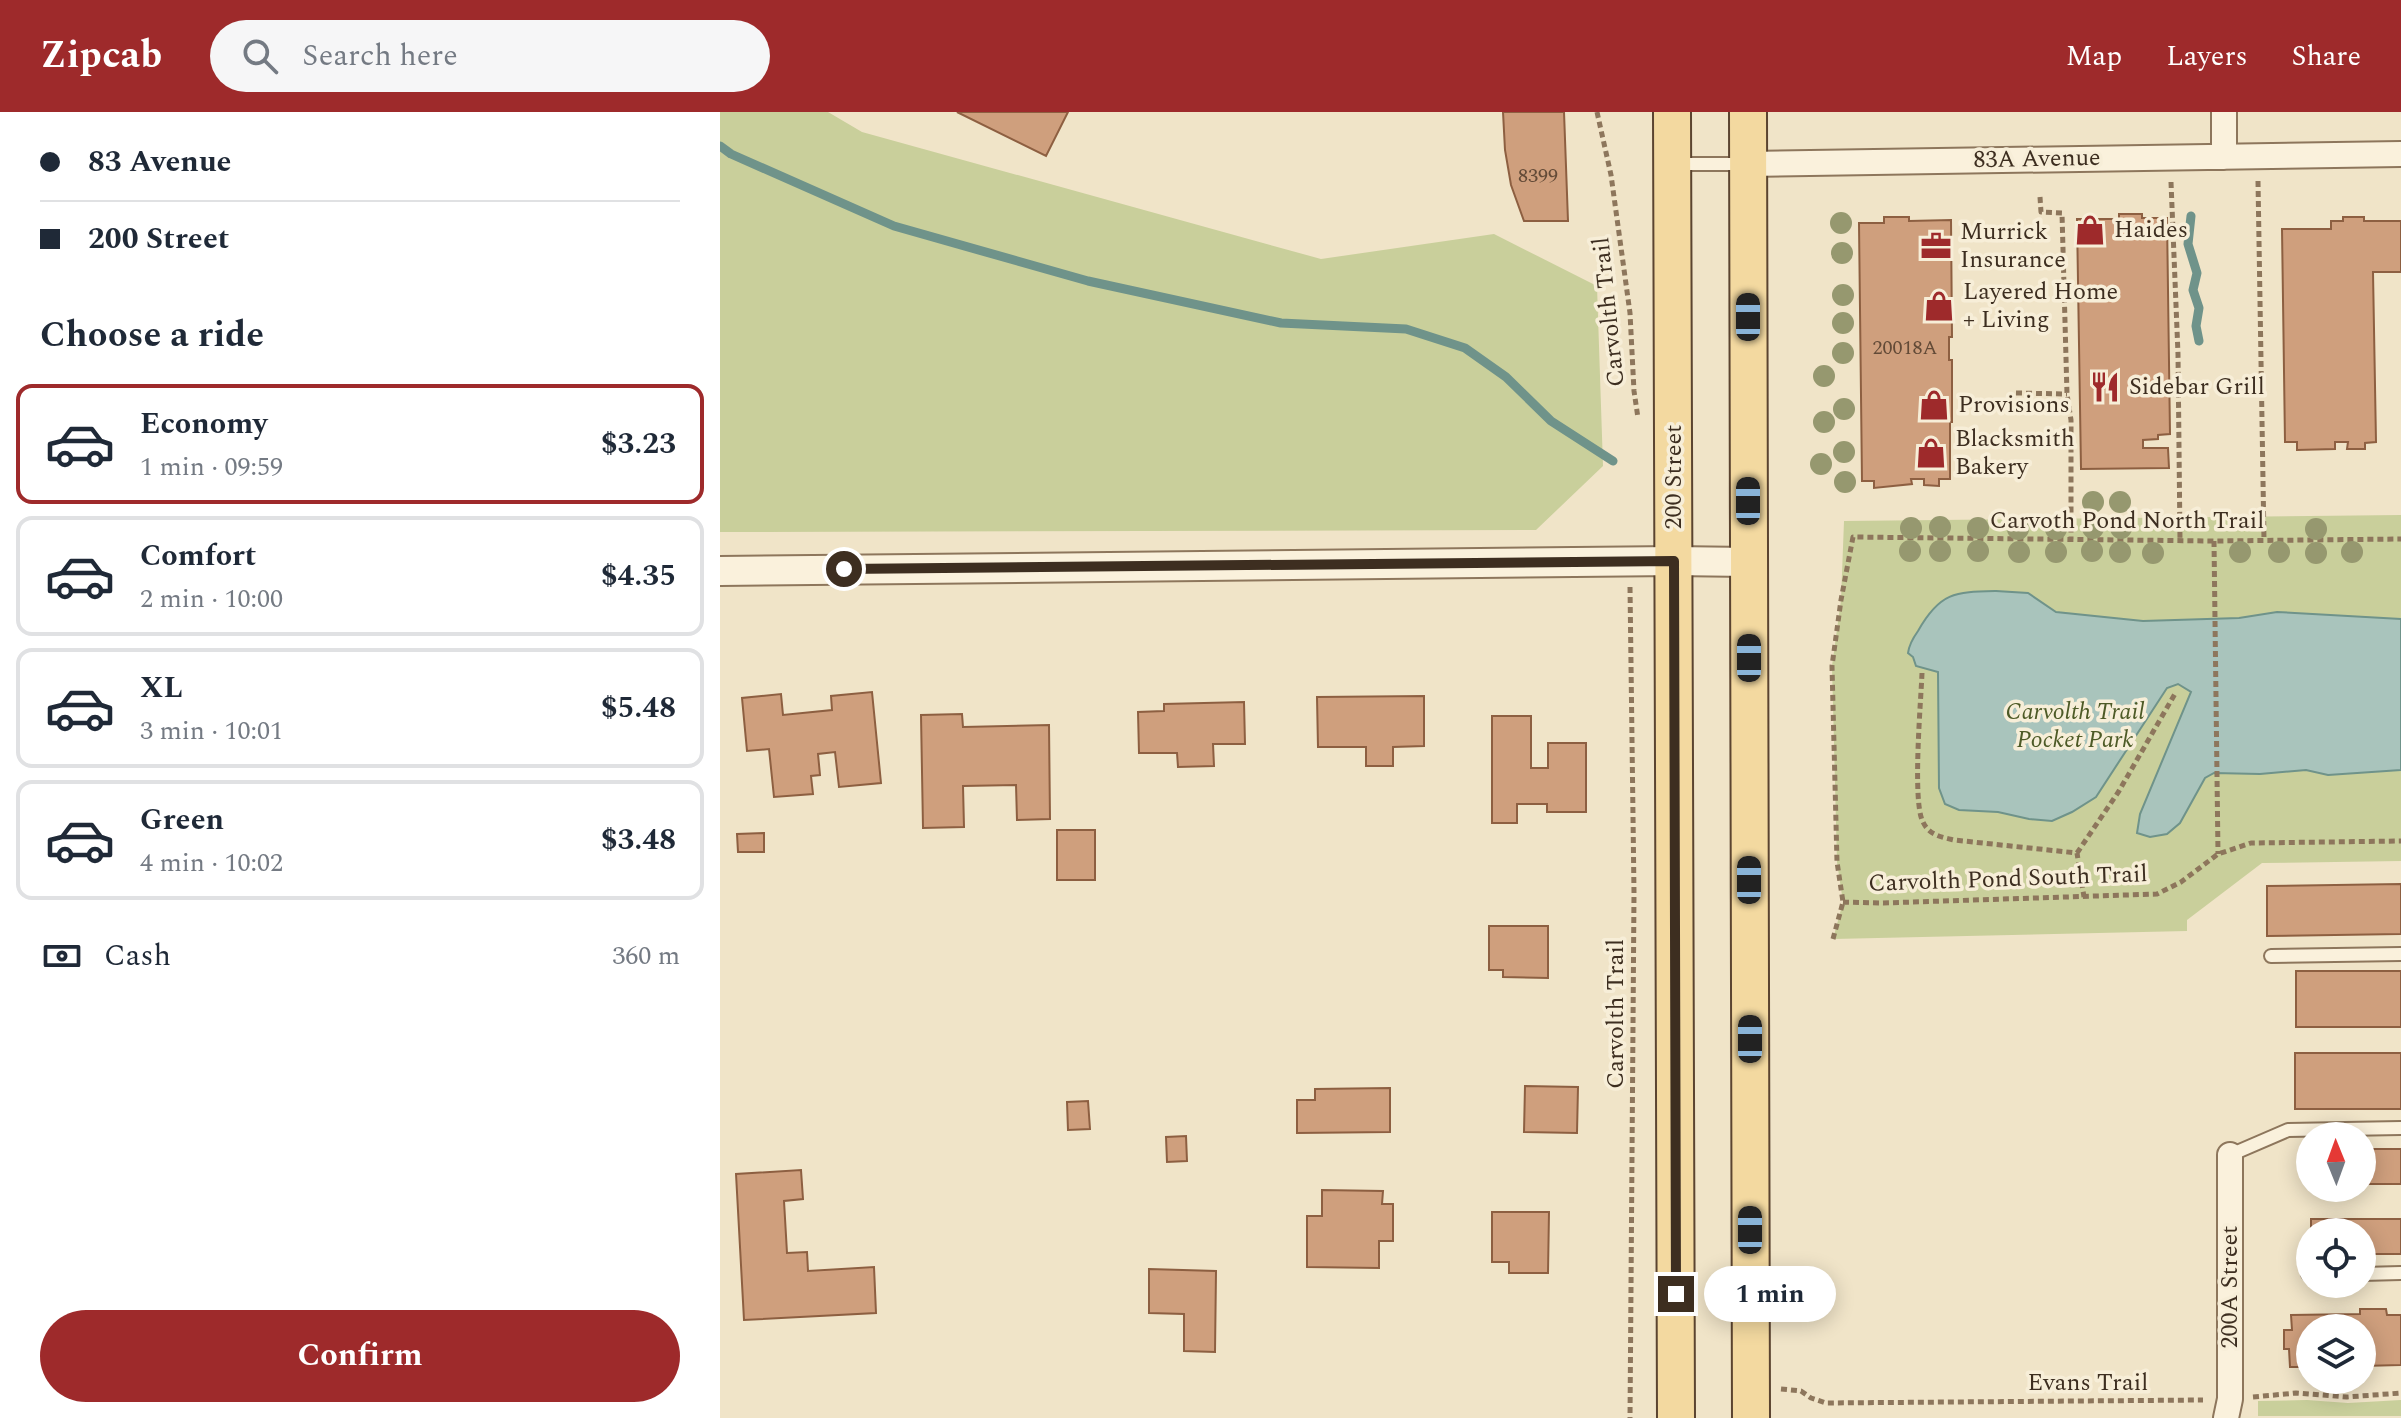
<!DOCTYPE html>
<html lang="en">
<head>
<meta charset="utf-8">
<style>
	body { margin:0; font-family:Spectral,serif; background:#f6f6f7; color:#1f2937; height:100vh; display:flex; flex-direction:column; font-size:30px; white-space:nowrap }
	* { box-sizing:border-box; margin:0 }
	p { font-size:26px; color:#747a83 }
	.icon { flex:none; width:44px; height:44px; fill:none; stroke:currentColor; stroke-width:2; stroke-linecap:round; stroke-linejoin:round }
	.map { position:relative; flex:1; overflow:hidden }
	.panel { display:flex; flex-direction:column; background:#fff; width:720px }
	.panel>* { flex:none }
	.banner { display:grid; align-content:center; height:176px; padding:0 40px; background:#fff }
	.needle { width:52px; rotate:359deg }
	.controls { position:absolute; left:1576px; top:1010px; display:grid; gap:16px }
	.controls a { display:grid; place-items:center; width:80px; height:80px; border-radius:50%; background:#fff; box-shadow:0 4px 20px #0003; font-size:40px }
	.end { position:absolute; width:36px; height:36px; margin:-18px; border:10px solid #3d2e20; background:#fff; box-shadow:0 0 0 4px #fff }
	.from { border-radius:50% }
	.bubble { position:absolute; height:56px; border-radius:28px; background:#fff; box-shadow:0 4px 20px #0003; font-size:26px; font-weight:700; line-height:56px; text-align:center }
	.car { position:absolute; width:24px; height:48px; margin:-24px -12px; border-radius:10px; box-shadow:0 0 6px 2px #0007; background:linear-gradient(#222 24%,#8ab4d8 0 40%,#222 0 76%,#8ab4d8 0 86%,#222 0) }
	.banner b { display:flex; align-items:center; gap:28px; height:76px; font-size:30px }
	.banner b+b { border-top:2px solid #e0e1e3 }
	.banner i { width:20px; height:20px; background:#1f2937 }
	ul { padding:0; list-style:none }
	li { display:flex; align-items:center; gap:24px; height:120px; margin:0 16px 12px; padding:0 24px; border:4px solid #e0e1e3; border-radius:16px }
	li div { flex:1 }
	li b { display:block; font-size:30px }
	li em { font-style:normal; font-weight:700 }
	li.current { border-color:#9e2a2b }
	li>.icon { width:72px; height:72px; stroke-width:1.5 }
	h2 { padding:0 40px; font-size:36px; line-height:96px }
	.pay { display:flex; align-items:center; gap:20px; height:88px; padding:0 40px; font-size:30px }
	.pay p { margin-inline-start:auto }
	.button { display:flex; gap:16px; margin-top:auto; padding:16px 40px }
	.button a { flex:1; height:92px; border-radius:48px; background:#9e2a2b; color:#fff; font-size:32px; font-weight:700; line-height:92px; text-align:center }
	header { display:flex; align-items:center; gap:48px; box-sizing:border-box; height:112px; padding:0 40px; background:#9e2a2b; color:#fff }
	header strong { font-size:38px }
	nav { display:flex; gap:44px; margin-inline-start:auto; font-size:28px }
	.search { width:560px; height:72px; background:#f6f6f7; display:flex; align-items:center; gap:20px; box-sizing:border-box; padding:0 28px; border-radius:44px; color:#747a83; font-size:30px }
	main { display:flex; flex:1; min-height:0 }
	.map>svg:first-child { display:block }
	.green { fill:#c9cf9b }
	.water { fill:#a9c4bc; stroke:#6f938a; stroke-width:2 }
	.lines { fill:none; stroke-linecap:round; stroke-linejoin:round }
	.stream { stroke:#6f938a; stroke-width:9 }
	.building { fill:#cf9f7d; stroke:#8d5f41; stroke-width:2 }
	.service-casing { stroke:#8d765c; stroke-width:16 }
	.minor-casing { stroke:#8d765c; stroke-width:28 }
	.tertiary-casing { stroke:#8d765c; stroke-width:32 }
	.primary-casing { stroke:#5b4430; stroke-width:40 }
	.path { stroke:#8d765c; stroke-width:5; stroke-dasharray:6 4; stroke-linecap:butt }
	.service { stroke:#faf1dc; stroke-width:12 }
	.minor { stroke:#faf1dc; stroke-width:24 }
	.tertiary { stroke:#faf1dc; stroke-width:28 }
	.primary { stroke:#f3d9a0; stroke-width:36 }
	.tree { fill:#96986f }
	.route { stroke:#3d2e20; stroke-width:10 }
	.labels { text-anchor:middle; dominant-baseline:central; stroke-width:7; stroke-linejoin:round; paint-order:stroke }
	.number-label { font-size:20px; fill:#624a37 }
	.street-label { font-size:24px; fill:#3d2e20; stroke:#f7eed8 }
	.poi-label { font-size:24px; fill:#3d2e20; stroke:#f7eed8; text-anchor:start }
	.park-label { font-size:24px; font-style:italic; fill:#4d5a26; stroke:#f7eed8 }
</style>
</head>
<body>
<header>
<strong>Zipcab</strong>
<div class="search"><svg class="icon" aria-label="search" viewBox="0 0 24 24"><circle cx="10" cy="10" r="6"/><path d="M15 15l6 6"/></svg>Search here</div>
<nav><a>Map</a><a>Layers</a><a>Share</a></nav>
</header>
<main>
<section class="panel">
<div class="banner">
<b><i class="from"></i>83 Avenue</b>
<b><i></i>200 Street</b>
</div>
<h2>Choose a ride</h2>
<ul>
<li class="current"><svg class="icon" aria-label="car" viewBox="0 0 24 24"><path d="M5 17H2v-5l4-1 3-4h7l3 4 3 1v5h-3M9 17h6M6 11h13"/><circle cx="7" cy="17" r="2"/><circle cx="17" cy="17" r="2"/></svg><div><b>Economy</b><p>1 min · 09:59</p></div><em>$3.23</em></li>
<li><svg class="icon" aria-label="car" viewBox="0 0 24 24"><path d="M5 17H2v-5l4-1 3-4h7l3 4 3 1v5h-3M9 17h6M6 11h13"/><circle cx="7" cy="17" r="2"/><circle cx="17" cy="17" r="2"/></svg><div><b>Comfort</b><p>2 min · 10:00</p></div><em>$4.35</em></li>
<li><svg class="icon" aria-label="car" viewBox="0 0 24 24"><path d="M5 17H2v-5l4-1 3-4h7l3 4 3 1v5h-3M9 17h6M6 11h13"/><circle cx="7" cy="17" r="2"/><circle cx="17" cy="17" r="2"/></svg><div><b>XL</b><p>3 min · 10:01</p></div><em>$5.48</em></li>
<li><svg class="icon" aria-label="car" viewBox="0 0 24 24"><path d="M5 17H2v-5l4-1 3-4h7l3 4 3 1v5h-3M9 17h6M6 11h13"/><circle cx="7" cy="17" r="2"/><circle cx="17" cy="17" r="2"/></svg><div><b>Green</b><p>4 min · 10:02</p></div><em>$3.48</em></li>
</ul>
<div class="pay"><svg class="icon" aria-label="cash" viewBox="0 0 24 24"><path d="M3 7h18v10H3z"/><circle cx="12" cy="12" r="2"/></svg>Cash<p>360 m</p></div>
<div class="button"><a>Confirm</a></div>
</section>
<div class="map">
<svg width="1681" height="1306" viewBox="0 0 1681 1306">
	<rect width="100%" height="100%" fill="#f0e4c8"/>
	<path class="green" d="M0,0H108L142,20L601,147L774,122L877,174L883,354L816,418L0,420Z
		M1681,403V749L1542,751L1467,808V819L1113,827L1123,790L1117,750L1112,554L1121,488L1124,409Z
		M1587,1288L1628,1291L1681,1288V1304H1538V1289Z"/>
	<path class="water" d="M1276,479L1308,481L1336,500L1423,509L1519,506L1557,500L1681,507V658L1608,663L1586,658L1540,662L1494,661L1485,666L1460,711L1447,722L1430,725L1417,721L1420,702L1471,580L1458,572L1447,576L1376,685L1352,700L1332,709L1309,707L1278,700L1239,698L1225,692L1219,676L1218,560L1196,554L1193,545L1188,541C1189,533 1193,526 1198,519C1220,480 1235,480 1276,479Z"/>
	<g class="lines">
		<path class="stream" d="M0,34L11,42L174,114L368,169L561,211L686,217L745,236L786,265L831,309L893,349
			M1471,104L1468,132L1477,161L1473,178L1479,196L1476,214L1479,229"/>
	</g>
	<path class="building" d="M237,0H348L326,44Z
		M783,0H844L848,109H804L791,73L785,38Z
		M1399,102H1422V106H1447L1450,322L1438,323V327L1423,328V336H1448L1449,356L1361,357L1357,107H1399Z
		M1164,105H1189V109L1231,108L1232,225H1229V248H1232V310H1230V367H1219V374L1204,373V367H1191L1192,372L1154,376V369H1142L1139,111H1164Z
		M1623,105H1644V109H1681V160H1653L1656,330L1645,331V337H1627L1628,330H1615V337L1577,338V330H1565L1562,117H1611V109H1623Z
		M152,580L161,671L119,675L115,640L98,642L100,663L91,664L93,682L54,685L49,637L27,639L22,586L61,582L63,603L112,598L111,584Z
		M704,584V634L673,635V654H646V635H598L597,585Z
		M524,590L525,632H493L494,654L458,655L457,641H419L418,600L444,599V592Z
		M242,602L243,615L329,613L330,707L297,708L296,673L243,674L244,715L203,716L201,603Z
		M772,604H811V656H828V631H866V700H827V692H797V711H772Z
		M337,718H375V768H337Z
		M44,721V740H18L17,722Z
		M1681,772V822L1547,824V774Z
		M769,814H828V866L783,865V858H769Z
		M1576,859H1681V915H1576Z
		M1575,941H1681V997H1575Z
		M805,974L858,975L857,1021L804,1020Z
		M670,976V1020L577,1021V988H595V977Z
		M368,989L370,1017L348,1018L347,990Z
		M466,1024L467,1049L447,1050L446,1025Z
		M1588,1037H1590V1072H1588Z
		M1642,1037H1681V1072H1642Z
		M81,1058L83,1087L64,1089L67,1141L87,1140L88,1159L154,1155L156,1201L24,1208L16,1062Z
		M602,1078L663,1079L662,1092H673V1129H659V1156L587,1155V1104H602Z
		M772,1100H829L828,1161H789V1150H772Z
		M1591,1107H1681V1142H1642V1120H1591Z
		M429,1157L496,1159L495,1240L464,1239V1202L429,1201Z
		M1640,1197H1666L1667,1203H1681V1253L1642,1254V1216H1590V1255H1570L1569,1237H1564V1218H1572L1571,1203L1640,1202Z"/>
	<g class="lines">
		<g class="service-casing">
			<path id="service" d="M956,52H1025
				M1551,844L1681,842
				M1510,1043L1568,1018L1681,1016
				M1588,1162H1590
				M1642,1162L1681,1161"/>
		</g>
		<g class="minor-casing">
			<path id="minor" d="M1504,0V45
				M1028,52L1681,42
				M1506,1306L1510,1287V1043"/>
		</g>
		<g class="tertiary-casing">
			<path id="tertiary" d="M0,459L954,449L1028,450"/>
		</g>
		<g class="primary-casing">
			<path id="primary" d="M952,0L956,1306
				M1028,0L1031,1306"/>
		</g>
		<path class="path" d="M877,0L891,63L910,201L914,279L918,306
			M1538,69L1544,428
			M1451,70L1458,242L1460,428
			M1320,85L1321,100L1342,101L1347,282L1351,308V427
			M1296,281L1347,282
			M1494,429L1498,742
			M910,475L914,781L910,1306
			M1202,561C1201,589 1192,690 1203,710C1209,723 1221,725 1234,728L1357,741L1364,785
			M1357,741L1399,679L1456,580
			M1123,790L1163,791L1437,782L1461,770L1498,742L1531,731L1681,729
			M1113,827L1123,790L1117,750L1112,554L1121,488L1133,425L1494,429L1681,427
			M1061,1277L1081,1279L1091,1286L1106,1291L1483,1288
			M1533,1285L1576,1281L1627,1285L1681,1281"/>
		<use href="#service" class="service"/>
		<use href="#minor" class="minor"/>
		<use href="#tertiary" class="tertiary"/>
		<use href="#primary" class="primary"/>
	</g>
	<g class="tree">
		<circle cx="1121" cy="111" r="11"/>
		<circle cx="1122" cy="141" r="11"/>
		<circle cx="1123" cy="183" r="11"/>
		<circle cx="1123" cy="211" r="11"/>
		<circle cx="1123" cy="241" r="11"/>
		<circle cx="1104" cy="264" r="11"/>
		<circle cx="1124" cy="297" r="11"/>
		<circle cx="1104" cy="310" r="11"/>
		<circle cx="1124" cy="340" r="11"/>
		<circle cx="1101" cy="352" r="11"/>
		<circle cx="1125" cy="370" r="11"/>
		<circle cx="1373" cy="390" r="11"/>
		<circle cx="1400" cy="390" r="11"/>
		<circle cx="1220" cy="415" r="11"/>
		<circle cx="1191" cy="416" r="11"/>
		<circle cx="1258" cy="416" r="11"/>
		<circle cx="1373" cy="416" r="11"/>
		<circle cx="1401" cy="416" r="11"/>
		<circle cx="1298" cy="417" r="11"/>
		<circle cx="1336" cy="417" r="11"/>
		<circle cx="1596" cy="417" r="11"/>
		<circle cx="1190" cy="439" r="11"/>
		<circle cx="1220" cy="439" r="11"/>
		<circle cx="1258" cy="439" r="11"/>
		<circle cx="1372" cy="439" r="11"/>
		<circle cx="1299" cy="440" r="11"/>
		<circle cx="1336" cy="440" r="11"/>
		<circle cx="1400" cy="440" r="11"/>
		<circle cx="1520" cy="440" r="11"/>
		<circle cx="1559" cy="440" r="11"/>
		<circle cx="1632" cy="440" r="11"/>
		<circle cx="1433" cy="441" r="11"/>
		<circle cx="1596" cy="441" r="11"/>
	</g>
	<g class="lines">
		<path class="route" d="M124,457L954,449L956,1182"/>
	</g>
	<defs>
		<g id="shop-bare" transform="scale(2.4)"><path d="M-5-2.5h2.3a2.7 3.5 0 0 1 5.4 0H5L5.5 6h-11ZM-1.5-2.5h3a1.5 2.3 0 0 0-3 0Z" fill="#9e2a2b" stroke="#f7eed8" stroke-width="2.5" paint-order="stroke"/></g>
		<g id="office-bare" transform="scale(2.4)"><path d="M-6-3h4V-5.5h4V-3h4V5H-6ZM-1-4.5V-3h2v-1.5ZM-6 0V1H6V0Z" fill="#9e2a2b" stroke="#f7eed8" stroke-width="2.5" paint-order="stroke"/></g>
		<g id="restaurant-bare" transform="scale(2.4)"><path d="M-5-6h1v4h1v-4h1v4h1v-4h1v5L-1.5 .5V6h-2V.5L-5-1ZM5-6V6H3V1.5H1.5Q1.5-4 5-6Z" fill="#9e2a2b" stroke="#f7eed8" stroke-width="2.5" paint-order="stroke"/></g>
	</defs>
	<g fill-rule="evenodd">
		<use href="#shop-bare" x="1370" y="118"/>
		<use href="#office-bare" x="1216" y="134"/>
		<use href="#shop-bare" x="1219" y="194"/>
		<use href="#restaurant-bare" x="1385" y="275"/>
		<use href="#shop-bare" x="1214" y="293"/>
		<use href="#shop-bare" x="1211" y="341"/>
	</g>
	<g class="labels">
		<g class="number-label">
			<text x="818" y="64">8399</text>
			<text x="1185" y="236">20018A</text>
		</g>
		<g class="street-label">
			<text transform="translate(1317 47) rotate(-1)">83A Avenue</text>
			<text transform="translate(889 200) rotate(-96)">Carvolth Trail</text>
			<text transform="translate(954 365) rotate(-90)">200 Street</text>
			<text x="1407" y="409">Carvoth Pond North Trail</text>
			<text transform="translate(1288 767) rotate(-2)">Carvolth Pond South Trail</text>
			<text transform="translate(896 902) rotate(-90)">Carvolth Trail</text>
			<text transform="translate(1510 1175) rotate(-90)">200A Street</text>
			<text x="1368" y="1271">Evans Trail</text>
		</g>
		<g class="poi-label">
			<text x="1394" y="118">Haides</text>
			<text x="1240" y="120">Murrick<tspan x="1240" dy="28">Insurance</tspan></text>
			<text x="1243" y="180">Layered Home<tspan x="1243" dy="28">+ Living</tspan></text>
			<text x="1409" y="275">Sidebar Grill</text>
			<text x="1238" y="293">Provisions</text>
			<text x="1235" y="327">Blacksmith<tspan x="1235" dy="28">Bakery</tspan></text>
		</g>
		<g class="park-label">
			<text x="1355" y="600">Carvolth Trail<tspan x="1355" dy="28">Pocket Park</tspan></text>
		</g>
	</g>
</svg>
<div class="controls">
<a><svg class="needle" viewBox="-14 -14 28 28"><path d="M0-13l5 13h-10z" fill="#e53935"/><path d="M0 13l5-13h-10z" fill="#747a83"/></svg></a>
<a><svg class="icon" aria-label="locate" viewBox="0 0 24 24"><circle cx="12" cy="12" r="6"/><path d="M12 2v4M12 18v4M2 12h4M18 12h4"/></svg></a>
<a><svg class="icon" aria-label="layers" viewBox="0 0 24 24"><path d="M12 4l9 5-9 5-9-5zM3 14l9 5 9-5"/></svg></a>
</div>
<i class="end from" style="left:124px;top:457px"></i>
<i class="end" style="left:956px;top:1182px"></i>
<div class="bubble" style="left:984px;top:1154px;width:132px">1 min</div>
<i class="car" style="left:1028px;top:205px;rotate:0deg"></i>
<i class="car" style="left:1028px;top:389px;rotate:0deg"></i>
<i class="car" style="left:1029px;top:546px;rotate:0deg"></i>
<i class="car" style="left:1029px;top:768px;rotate:0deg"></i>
<i class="car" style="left:1030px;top:927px;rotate:0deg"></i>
<i class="car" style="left:1030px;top:1118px;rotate:0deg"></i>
</div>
</main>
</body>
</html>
